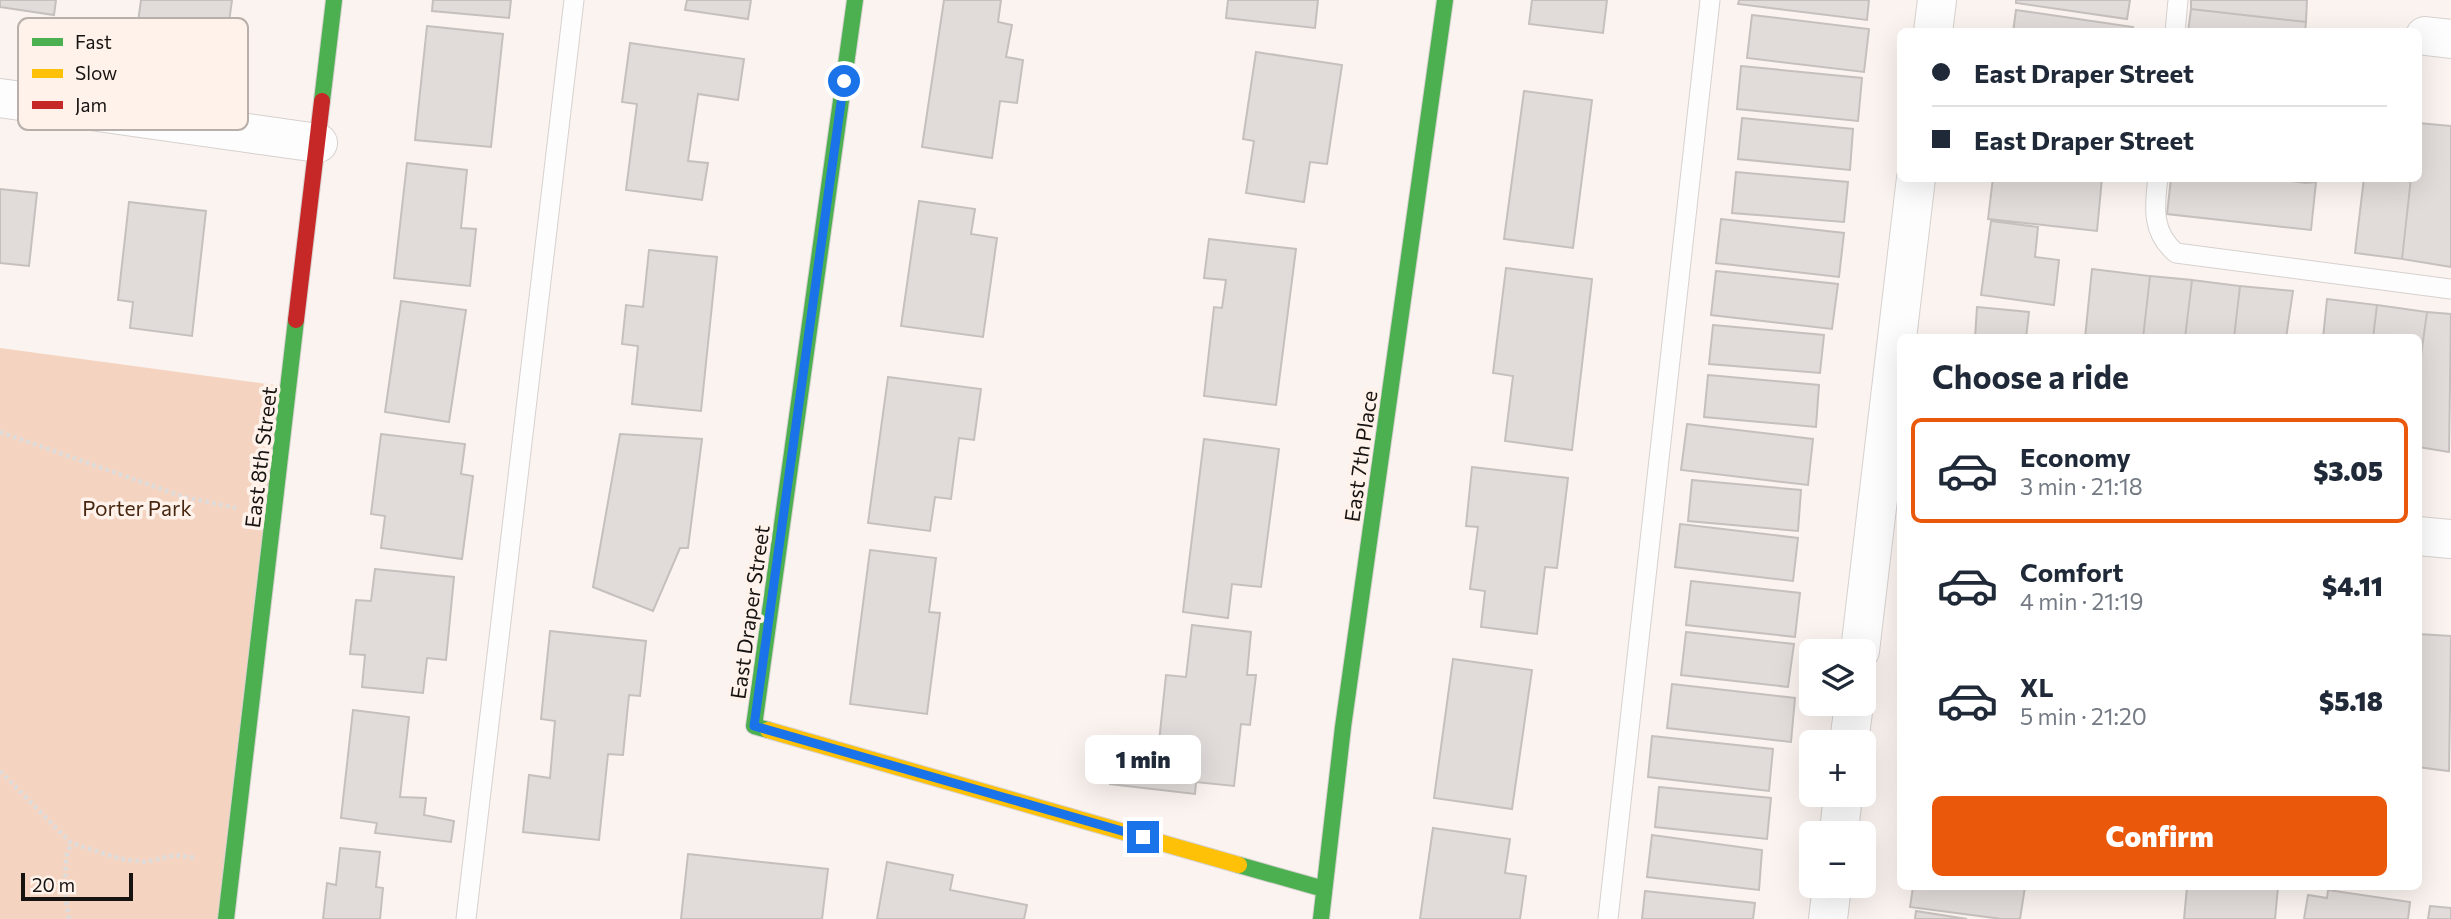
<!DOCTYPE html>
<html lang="en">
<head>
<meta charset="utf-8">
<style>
	body { margin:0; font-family:Commissioner,sans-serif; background:#f2f2f3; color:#1f2937; height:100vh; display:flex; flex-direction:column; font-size:26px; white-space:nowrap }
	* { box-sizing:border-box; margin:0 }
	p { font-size:23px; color:#747a83 }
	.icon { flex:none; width:38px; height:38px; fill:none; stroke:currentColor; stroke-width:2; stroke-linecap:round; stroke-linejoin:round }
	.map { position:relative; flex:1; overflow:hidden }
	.panel { position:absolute; left:1897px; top:334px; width:525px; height:556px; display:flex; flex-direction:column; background:#fff; border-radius:10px; box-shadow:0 7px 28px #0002 }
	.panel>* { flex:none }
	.guide { position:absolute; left:1897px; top:28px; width:525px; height:154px; border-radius:10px; box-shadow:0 7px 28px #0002; display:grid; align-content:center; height:154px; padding:0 35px; background:#fff }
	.controls { position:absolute; left:1799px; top:639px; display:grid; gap:14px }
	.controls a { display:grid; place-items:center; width:77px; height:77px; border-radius:10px; background:#fff; box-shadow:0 7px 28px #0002; font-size:35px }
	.scale { position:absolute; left:21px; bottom:18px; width:112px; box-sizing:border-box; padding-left:7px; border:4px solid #171311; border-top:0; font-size:19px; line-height:24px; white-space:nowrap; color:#171311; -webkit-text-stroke:5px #fef2eb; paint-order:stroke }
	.end { position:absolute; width:32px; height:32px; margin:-16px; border:9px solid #1a73e8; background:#fff; box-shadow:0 0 0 4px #fff }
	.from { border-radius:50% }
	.bubble { position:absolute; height:49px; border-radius:10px; background:#fff; box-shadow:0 7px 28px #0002; font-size:23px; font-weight:800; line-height:49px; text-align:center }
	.guide b { display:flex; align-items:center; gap:24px; height:66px; font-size:26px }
	.guide b+b { border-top:2px solid #e0e1e3 }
	.guide i { width:18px; height:18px; background:#1f2937 }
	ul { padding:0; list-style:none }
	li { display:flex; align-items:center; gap:21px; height:105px; margin:0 14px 10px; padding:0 21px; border:4px solid transparent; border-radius:10px }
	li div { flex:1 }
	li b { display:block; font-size:26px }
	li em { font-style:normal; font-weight:800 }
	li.active { border-color:#ea580c }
	li>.icon { width:63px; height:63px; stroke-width:1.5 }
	h2 { padding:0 35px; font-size:32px; line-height:84px }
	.action { display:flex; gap:14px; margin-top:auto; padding:14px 35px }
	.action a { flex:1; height:80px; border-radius:10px; background:#ea580c; color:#fff; font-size:28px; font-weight:800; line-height:80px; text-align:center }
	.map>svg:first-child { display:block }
	.green { fill:#f4d4c0 }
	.building { fill:#e1dcd9; stroke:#c5c0bd; stroke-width:2 }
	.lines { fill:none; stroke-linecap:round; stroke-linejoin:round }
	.lane-casing { stroke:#d6d1cf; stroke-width:21 }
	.street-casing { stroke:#d6d1cf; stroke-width:40 }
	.fast-casing { stroke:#d6d1cf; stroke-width:18 }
	.slow-casing { stroke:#d6d1cf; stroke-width:18 }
	.jam-casing { stroke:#d6d1cf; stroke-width:18 }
	.path { stroke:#dedcdb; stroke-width:4.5; stroke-dasharray:3.5 3.5; stroke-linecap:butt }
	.lane { stroke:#fefdfd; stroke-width:19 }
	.street { stroke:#fefdfd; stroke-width:38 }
	.fast { stroke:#4caf50; stroke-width:16 }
	.slow { stroke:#ffc107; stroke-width:16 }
	.jam { stroke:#c62828; stroke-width:16 }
	.route { stroke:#1a73e8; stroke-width:9 }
	.labels { text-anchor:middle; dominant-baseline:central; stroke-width:7; stroke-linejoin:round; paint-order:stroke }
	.street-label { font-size:21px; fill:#171311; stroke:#fef2eb }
	.park-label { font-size:21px; fill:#482710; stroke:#fef2eb }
	.key { fill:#fef2eb; stroke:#b9afaa; stroke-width:2 }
	.key-label { font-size:19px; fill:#171311 }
</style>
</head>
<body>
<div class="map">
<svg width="2451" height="919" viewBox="0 0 2451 919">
	<rect width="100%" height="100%" fill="#faf3ef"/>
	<path class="green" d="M0,348L290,387L226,919H0Z"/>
	<path class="building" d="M0,0H56L54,15L0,7Z
		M141,0H232L227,37L219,36L214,70L133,59Z
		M433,0H511L509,18L432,11Z
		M687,0H751L748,19L685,10Z
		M944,0H1001L998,22L1012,25L1006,57L1023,60L1017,103L1000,101L992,158L922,147Z
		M1228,0H1318L1315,28L1226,18Z
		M1532,0H1607L1603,33L1529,24Z
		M1739,0H1869L1867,20L1738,4Z
		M2016,0H2130L2127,19L2016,3Z
		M2191,0H2307L2306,22L2191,9Z
		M2191,9L2306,22L2305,32H2188Z
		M2016,10L2133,27L2132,32H2013Z
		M1752,15L1869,29L1864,72L1747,58Z
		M427,26L503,34L491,147L415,140Z
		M630,43L744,59L738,100L698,94L688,161L708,163L702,200L626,190L637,104L622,102Z
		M1256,52L1342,65L1327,164L1310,162L1304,202L1246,193L1254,141L1243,139Z
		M1741,66L1862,78L1858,121L1737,109Z
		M1524,91L1592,100L1573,248L1504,239Z
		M1742,118L1853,129L1850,170L1738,159Z
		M2418,123L2451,126V267L2402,259L2411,178H2418Z
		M407,163L467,170L461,228L476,229L470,286L394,278Z
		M1736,172L1848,182L1844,222L1732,213Z
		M1993,178H2102L2097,231L1988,219Z
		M2171,178H2270L2306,183L2316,182L2311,230L2167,214Z
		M2364,178H2411L2402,259L2355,253Z
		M0,189L37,193L29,266L0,263Z
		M919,201L975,209L971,234L997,238L983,337L901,326Z
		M129,202L206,211L192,336L130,328L133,302L118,300Z
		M1721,219L1844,233L1839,277L1716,263Z
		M1991,221L2038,227L2035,257L2059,260L2054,305L1981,295Z
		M1209,239L1296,249L1276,405L1204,396L1214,307L1222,308L1226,280L1204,278Z
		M649,250L717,257L701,411L632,404L638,346L622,344L626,305L643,307Z
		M1506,268L1592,279L1572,450L1505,441L1513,376L1493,373Z
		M2092,269L2150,276L2143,338H2085Z
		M1716,271L1838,284L1832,329L1711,315Z
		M2150,276L2192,280L2185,338H2143Z
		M2192,280L2240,286L2234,338H2185Z
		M2240,286L2293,291L2286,338H2234Z
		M2327,299L2377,305L2373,338H2323Z
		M401,301L466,310L449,422L385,412Z
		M2377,305L2427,312L2418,378V338H2373Z
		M1977,307L2029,312L2026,338H1975Z
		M2427,312L2451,314L2449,452L2418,447V378Z
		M1713,325L1824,335L1820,373L1709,364Z
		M1708,375L1819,385L1816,427L1704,417Z
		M888,377L981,389L974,440L959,438L951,499L935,497L930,531L868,523Z
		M1687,424L1813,439L1808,485L1681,470Z
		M381,434L465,444L461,474L473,476L462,559L381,548L385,516L371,514Z
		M620,434L702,439L688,548H680L653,611L593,587Z
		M1204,439L1279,449L1261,587L1232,584L1228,618L1183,612Z
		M1472,467L1568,478L1557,568L1545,567L1537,634L1481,627L1485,591L1470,589L1478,527L1466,526Z
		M1692,480L1801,490L1798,531L1688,521Z
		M1680,524L1798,538L1793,581L1675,567Z
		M870,550L936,558L929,612L940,613L927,714L850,704Z
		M375,569L454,577L446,660L427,658L423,693L362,687L365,655L350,654L356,600L371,601Z
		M1691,581L1800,593L1795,637L1686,625Z
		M1192,625L1251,632L1247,675H1256L1250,725L1241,724L1234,786L1196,782L1195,794L1110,784L1115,737L1159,742L1166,675L1186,677Z
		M550,631L646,641L640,696L629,695L623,755L608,754L599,840L523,832L529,775L550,778L555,721L541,719Z
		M1686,632L1794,644L1788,687L1681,675Z
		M2418,634L2451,636L2449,771L2418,767Z
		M1453,659L1532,670L1512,809L1434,798Z
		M1672,684L1795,698L1791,742L1667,728Z
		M353,710L409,717L400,797L426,798L424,815L454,821L451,842L375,833L377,823L341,818Z
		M1652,736L1773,749L1769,791L1648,777Z
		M1659,787L1771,798L1767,839L1655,827Z
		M1433,828L1510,839L1505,873L1526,876L1520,919H1420Z
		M1652,835L1762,850L1759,890L1647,877Z
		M340,848L380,852L376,887L383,888L380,919H323L327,883L336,885Z
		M688,854L828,869L822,919H681Z
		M887,862L953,875L950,890L1027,905L1024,919H877Z
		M1913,887H2025L2020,919H2002L1910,907Z
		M2187,887H2278L2275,919H2184Z
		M2328,890L2410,902L2408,919H2304L2308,895L2327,898Z
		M1645,891L1755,903L1753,919H1642Z
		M2430,906L2451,908V919H2428Z
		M1916,911L1967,919H1915Z"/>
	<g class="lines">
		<g class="lane-casing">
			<path id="lane" d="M2175,32L2178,0
				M2158,178C2154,208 2152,233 2176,253L2451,289
				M466,919L574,0
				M1608,919L1710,0"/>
		</g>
		<g class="street-casing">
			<path id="street" d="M1933,32L1937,0
				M2425,36L2451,39
				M0,98L318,143
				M2418,536L2451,539
				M1860,651L1916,178
				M1849,742L1854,704
				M1839,833L1843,794
				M1828,919L1832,886"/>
		</g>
		<g class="fast-casing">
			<path id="fast" d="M322,101L334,0
				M768,730L754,726L855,0
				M1239,865L1324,889
				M226,919L296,320
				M1321,919L1343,727L1445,0"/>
		</g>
		<g class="slow-casing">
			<path id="slow" d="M768,730L1239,865"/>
		</g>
		<g class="jam-casing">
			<path id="jam" d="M296,320L322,101"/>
		</g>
		<path class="path" d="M0,432L184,497L236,508
			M0,771L71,843L121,859L146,862L175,855L196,858
			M69,919L65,893L66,858L71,843"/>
		<use href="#lane" class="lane"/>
		<use href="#street" class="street"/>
		<use href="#fast" class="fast"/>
		<use href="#slow" class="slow"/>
		<use href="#jam" class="jam"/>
	</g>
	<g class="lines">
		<path class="route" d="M844,81L754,726L1143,837"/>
	</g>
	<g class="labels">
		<g class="street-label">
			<text transform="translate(1360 456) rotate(-82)">East 7th Place</text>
			<text transform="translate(260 457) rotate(-83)">East 8th Street</text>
			<text transform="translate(749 612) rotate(-82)">East Draper Street</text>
		</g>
		<g class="park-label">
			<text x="137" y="507">Porter Park</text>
		</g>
	</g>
	<rect x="18" y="18" width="230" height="112" rx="10" class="key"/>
	<rect x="32" y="38" width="31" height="8" fill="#4caf50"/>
	<rect x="32" y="69" width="31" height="9" fill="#ffc107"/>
	<rect x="32" y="101" width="31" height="8" fill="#c62828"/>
	<g class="key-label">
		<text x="75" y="49">Fast</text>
		<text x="75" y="80">Slow</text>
		<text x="75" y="112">Jam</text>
	</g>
</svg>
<div class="controls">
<a><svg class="icon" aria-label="layers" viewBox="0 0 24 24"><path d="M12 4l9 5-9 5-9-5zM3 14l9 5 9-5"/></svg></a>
<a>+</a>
<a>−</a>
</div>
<div class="scale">20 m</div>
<i class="end from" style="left:844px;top:81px"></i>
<i class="end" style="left:1143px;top:837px"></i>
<div class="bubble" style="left:1085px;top:735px;width:116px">1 min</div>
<div class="guide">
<b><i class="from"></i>East Draper Street</b>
<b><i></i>East Draper Street</b>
</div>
<section class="panel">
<h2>Choose a ride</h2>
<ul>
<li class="active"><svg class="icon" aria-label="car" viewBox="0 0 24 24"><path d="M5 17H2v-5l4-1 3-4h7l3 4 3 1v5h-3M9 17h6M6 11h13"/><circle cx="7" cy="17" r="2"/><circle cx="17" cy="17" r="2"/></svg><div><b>Economy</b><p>3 min · 21:18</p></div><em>$3.05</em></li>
<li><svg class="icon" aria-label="car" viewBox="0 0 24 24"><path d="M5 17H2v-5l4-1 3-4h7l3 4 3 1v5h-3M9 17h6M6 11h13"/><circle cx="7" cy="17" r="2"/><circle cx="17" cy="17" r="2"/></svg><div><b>Comfort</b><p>4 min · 21:19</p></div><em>$4.11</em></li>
<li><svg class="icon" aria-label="car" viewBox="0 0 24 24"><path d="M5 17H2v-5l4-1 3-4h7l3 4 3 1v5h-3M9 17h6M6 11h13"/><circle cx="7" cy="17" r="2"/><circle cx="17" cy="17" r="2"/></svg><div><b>XL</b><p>5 min · 21:20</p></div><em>$5.18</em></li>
</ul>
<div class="action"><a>Confirm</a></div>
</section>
</div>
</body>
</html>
